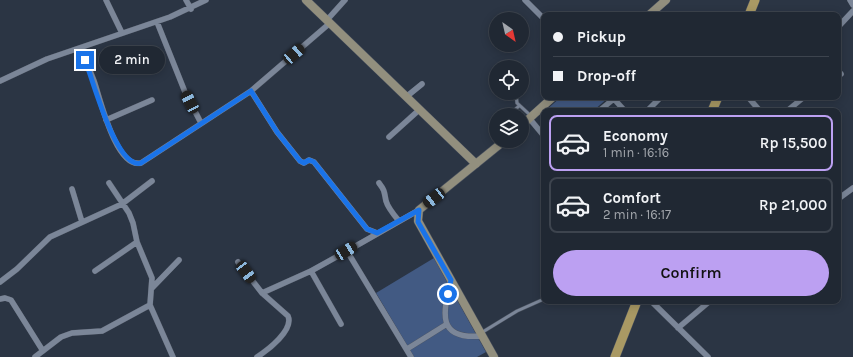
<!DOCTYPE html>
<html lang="en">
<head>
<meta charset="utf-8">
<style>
	body { margin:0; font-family:Karla,sans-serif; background:#2d343f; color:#f1f3f6; height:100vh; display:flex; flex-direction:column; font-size:15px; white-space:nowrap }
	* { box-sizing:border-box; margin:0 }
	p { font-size:13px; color:#a2a6ac }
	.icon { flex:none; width:22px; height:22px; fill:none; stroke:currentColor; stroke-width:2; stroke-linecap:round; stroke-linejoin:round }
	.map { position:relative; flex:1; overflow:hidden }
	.side { position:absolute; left:541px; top:108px; width:300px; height:196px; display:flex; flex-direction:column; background:#202833; border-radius:8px; box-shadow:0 2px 10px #0003,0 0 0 1px #3d444e }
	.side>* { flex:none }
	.top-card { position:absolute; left:541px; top:12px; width:300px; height:88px; border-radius:8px; box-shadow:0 2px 10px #0003,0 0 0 1px #3d444e; display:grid; align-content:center; height:88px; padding:0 12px; background:#202833 }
	.needle { width:26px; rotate:146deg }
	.fabs { position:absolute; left:489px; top:12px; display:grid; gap:8px }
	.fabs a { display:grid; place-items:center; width:40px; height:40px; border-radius:50%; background:#202833; box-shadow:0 2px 10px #0003,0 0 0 1px #3d444e; font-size:20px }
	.end { position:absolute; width:18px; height:18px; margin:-9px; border:5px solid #1a73e8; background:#fff; box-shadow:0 0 0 2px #fff }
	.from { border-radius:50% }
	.bubble { position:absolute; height:28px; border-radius:14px; background:#202833; box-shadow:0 2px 10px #0003,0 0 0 1px #3d444e; font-size:13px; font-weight:600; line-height:28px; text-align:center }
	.car { position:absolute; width:12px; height:24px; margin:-12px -6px; border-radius:5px; box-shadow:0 0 3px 1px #0007; background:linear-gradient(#222 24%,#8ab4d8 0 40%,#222 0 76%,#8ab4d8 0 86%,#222 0) }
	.top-card b { display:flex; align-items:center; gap:14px; height:38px; font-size:15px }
	.top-card b+b { border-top:1px solid #3d444e }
	.top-card i { width:10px; height:10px; background:#f1f3f6 }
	ul { padding:7px 0 0; list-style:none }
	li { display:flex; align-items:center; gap:12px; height:56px; margin:0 8px 6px; padding:0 4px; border:2px solid #3d444e; border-radius:8px }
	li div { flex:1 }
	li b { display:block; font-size:15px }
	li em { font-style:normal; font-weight:600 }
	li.current { border-color:#bca0f2 }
	li>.icon { width:36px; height:36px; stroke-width:1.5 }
	.action { display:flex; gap:8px; margin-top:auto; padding:8px 12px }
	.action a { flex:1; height:46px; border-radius:24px; background:#bca0f2; color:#111; font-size:16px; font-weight:600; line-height:46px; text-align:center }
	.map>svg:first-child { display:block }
	.green { fill:#425a83 }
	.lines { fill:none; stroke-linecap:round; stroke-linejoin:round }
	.lane-casing { stroke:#4c5360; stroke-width:4 }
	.street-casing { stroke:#4c5360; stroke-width:6 }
	.secondary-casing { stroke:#4c5360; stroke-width:9 }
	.primary-casing { stroke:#4c5360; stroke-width:10 }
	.lane { stroke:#7b8698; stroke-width:3 }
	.street { stroke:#7b8698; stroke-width:5.5 }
	.secondary { stroke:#928f7e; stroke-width:8 }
	.primary { stroke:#a99964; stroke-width:9 }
	.route { stroke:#1a73e8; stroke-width:5 }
</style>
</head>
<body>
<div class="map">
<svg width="853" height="357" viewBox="0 0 853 357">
	<rect width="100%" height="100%" fill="#2b3544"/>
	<path class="green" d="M561,97H609L593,111H545Z
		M434,258L486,352L477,357H414L376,293Z"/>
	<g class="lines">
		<g class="lane-casing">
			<path id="lane" d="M516,93L517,103L530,115
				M509,115L519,106
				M481,333L517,311L544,299"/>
		</g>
		<g class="street-casing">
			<path id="street" d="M106,0L122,33
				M186,0L191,9
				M525,0L544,19
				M850,0L853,5
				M327,20L345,0
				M157,22L185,92L201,123
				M330,23L251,91L277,132L300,161L304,163L309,160L314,162L367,229L377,233
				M838,27L853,11
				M81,49C85,60 90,70 94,81C100,98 116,169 141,163L251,91
				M838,76L841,74
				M0,81L47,59L170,17L206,0
				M406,97L422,84
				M748,97L760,111
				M614,99L625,111
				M599,111L616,97
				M647,111L661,97
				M787,111L804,97
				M529,118L544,136
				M106,120L152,100
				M389,137L419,110
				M109,183L129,213L133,223L137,242L152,278L150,305L173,357
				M379,183C385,191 384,191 386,201C388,208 394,215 399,221
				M72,189L82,222
				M838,199L853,188
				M238,262L262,293L288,316C294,330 268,350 257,357
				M95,271L137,242
				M311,271L341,324
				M451,280C443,313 436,340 482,336
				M0,282L17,269L50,237L122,204L152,181
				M152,288L179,260
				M262,293L311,271L347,251
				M0,299L5,298L11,300L43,351
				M651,301L708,357
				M678,328L710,301
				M407,349L447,324
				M35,357L61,337L72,333L102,331L150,305
				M411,357L347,251L419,210"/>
		</g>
		<g class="secondary-casing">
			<path id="secondary" d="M306,0L476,164
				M649,15L666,0
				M522,125L553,97
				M494,357L418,221L419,210L504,141"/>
		</g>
		<g class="primary-casing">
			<path id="primary" d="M749,15L755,0
				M712,111L718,97
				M615,357L637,301"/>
		</g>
		<use href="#lane" class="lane"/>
		<use href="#street" class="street"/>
		<use href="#secondary" class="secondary"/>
		<use href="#primary" class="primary"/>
	</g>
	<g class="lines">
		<path class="route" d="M85,60C93,79 116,170 141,163L251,91L277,132L300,161L304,163L309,160L314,162L367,229L377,233L419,210L418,222L451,280L448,294"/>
	</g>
</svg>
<div class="fabs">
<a><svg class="needle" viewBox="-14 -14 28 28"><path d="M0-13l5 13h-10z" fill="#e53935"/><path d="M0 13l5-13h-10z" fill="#a2a6ac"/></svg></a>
<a><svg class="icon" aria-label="locate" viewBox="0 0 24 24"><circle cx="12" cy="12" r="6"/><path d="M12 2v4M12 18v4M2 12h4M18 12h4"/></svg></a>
<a><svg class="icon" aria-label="layers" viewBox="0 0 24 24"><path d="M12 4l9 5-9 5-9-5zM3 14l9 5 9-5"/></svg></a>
</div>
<i class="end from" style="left:448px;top:294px"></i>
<i class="end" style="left:85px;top:60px"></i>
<div class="bubble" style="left:99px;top:46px;width:66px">2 min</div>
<i class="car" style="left:294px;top:54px;rotate:49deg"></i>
<i class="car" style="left:190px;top:102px;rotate:333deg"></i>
<i class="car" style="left:434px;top:198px;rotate:232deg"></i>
<i class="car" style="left:346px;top:251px;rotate:59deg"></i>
<i class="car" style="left:246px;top:272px;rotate:143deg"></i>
<div class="top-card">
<b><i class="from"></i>Pickup</b>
<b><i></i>Drop-off</b>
</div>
<section class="side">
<ul>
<li class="current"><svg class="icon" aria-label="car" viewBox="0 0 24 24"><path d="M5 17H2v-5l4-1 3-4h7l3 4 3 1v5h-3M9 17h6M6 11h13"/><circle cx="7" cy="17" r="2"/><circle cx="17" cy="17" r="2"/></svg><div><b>Economy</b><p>1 min · 16:16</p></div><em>Rp 15,500</em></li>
<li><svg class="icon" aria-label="car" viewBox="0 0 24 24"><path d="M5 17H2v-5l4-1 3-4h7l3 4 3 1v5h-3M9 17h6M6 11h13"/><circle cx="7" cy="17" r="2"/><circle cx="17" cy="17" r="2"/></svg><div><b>Comfort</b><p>2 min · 16:17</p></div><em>Rp 21,000</em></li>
</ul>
<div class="action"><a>Confirm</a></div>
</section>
</div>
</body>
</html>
